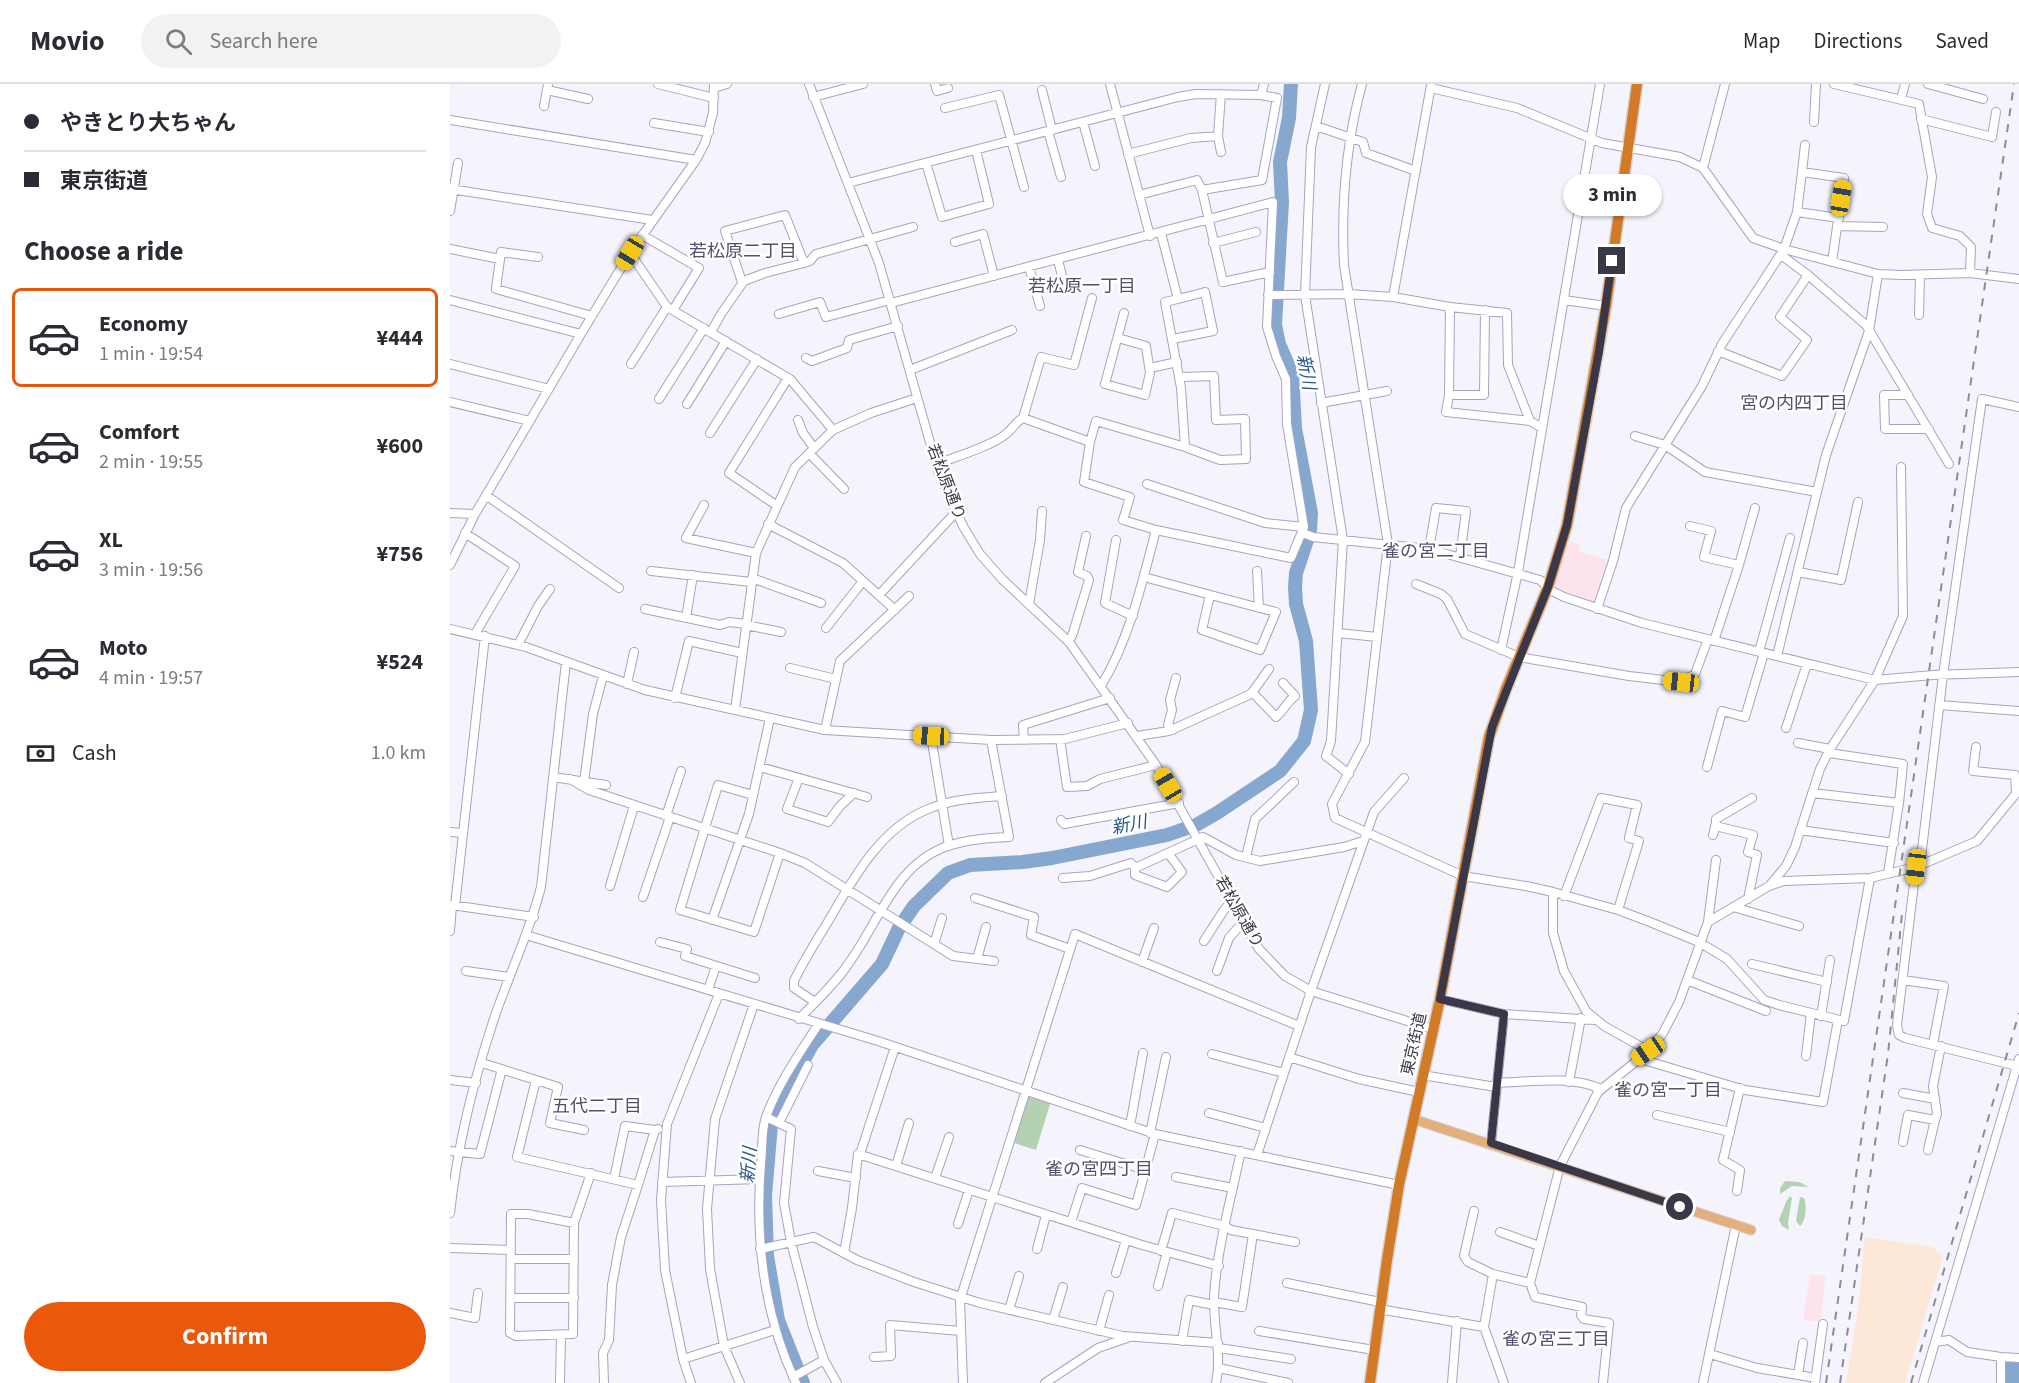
<!DOCTYPE html>
<html lang="en">
<head>
<meta charset="utf-8">
<style>
	body { margin:0; font-family:"Source Sans 3","Noto Sans JP",sans-serif; background:#f2f2f3; color:#2b2b33; height:100vh; display:flex; flex-direction:column; font-size:22px; white-space:nowrap }
	* { box-sizing:border-box; margin:0 }
	p { font-size:20px; color:#7c7c81 }
	.icon { flex:none; width:33px; height:33px; fill:none; stroke:currentColor; stroke-width:2; stroke-linecap:round; stroke-linejoin:round }
	.map { position:relative; flex:1; overflow:hidden }
	.sheet { display:flex; flex-direction:column; background:#fff; width:450px }
	.sheet>* { flex:none }
	.hud { display:grid; align-content:center; height:132px; padding:0 24px; background:#fff }
	.end { position:absolute; width:27px; height:27px; margin:-14px; border:8px solid #3a3846; background:#fff; box-shadow:0 0 0 3px #fff }
	.from { border-radius:50% }
	.bubble { position:absolute; height:42px; border-radius:21px; background:#fff; box-shadow:0 2px 4px #0004; font-size:20px; font-weight:700; line-height:42px; text-align:center }
	.car { position:absolute; width:18px; height:36px; margin:-18px -9px; border-radius:8px; box-shadow:0 0 4px 2px #0007; background:linear-gradient(#f5c518 24%,#345 0 40%,#f5c518 0 76%,#345 0 86%,#f5c518 0) }
	.hud b { display:flex; align-items:center; gap:21px; height:57px; font-size:22px }
	.hud b+b { border-top:2px solid #e1e1e2 }
	.hud i { width:15px; height:15px; background:#2b2b33 }
	ul { padding:0; list-style:none }
	li { display:flex; align-items:center; gap:18px; height:99px; margin:0 12px 9px; padding:0 12px; border:3px solid transparent; border-radius:9px }
	li div { flex:1 }
	li b { display:block; font-size:22px }
	li em { font-style:normal; font-weight:700 }
	li.selected { border-color:#ea580c }
	li>.icon { width:54px; height:54px; stroke-width:1.5 }
	h2 { padding:0 24px; font-size:27px; line-height:72px }
	.pay { display:flex; align-items:center; gap:15px; height:66px; padding:0 24px; font-size:22px }
	.pay p { margin-inline-start:auto }
	.action { display:flex; gap:12px; margin-top:auto; padding:12px 24px }
	.action a { flex:1; height:69px; border-radius:36px; background:#ea580c; color:#fff; font-size:24px; font-weight:700; line-height:69px; text-align:center }
	header { display:flex; align-items:center; gap:36px; box-sizing:border-box; height:84px; padding:0 30px; background:#fff; border-bottom:2px solid #e1e1e2 }
	header strong { font-size:28px }
	nav { display:flex; gap:33px; margin-inline-start:auto; font-size:21px }
	.search { width:420px; height:54px; background:#f2f2f3; display:flex; align-items:center; gap:15px; box-sizing:border-box; padding:0 21px; border-radius:33px; color:#7c7c81; font-size:22px }
	main { display:flex; flex:1; min-height:0 }
	.map>svg:first-child { display:block }
	.commercial { fill:#fde4ec }
	.industrial { fill:#fce7d9 }
	.green { fill:#b3d2b2 }
	.water { fill:#86a7ce }
	.lines { fill:none; stroke-linecap:round; stroke-linejoin:round }
	.river { stroke:#86a7ce; stroke-width:14 }
	.minor-casing { stroke:#a8a2c4; stroke-width:10 }
	.major-casing { stroke:#d4d3d6; stroke-width:11 }
	.highway-casing { stroke:#d4d3d6; stroke-width:13 }
	.minor { stroke:#fff; stroke-width:8 }
	.major { stroke:#e4af7d; stroke-width:9 }
	.highway { stroke:#d27a26; stroke-width:10 }
	.rail { stroke:#8d8b96; stroke-width:2; stroke-dasharray:8 8; stroke-linecap:butt }
	.route { stroke:#3a3846; stroke-width:8 }
	.labels { text-anchor:middle; dominant-baseline:central; stroke-width:5; stroke-linejoin:round; paint-order:stroke }
	.street-label { font-size:16px; fill:#3a3846; stroke:#fff }
	.neighbourhood-label { font-size:18px; fill:#544f6d; stroke:#fff }
	.water-label { font-size:18px; font-style:italic; fill:#29588a; stroke:#fff }
</style>
</head>
<body>
<header>
<strong>Movio</strong>
<div class="search"><svg class="icon" aria-label="search" viewBox="0 0 24 24"><circle cx="10" cy="10" r="6"/><path d="M15 15l6 6"/></svg>Search here</div>
<nav><a>Map</a><a>Directions</a><a>Saved</a></nav>
</header>
<main>
<section class="sheet">
<div class="hud">
<b><i class="from"></i>やきとり大ちゃん</b>
<b><i></i>東京街道</b>
</div>
<h2>Choose a ride</h2>
<ul>
<li class="selected"><svg class="icon" aria-label="car" viewBox="0 0 24 24"><path d="M5 17H2v-5l4-1 3-4h7l3 4 3 1v5h-3M9 17h6M6 11h13"/><circle cx="7" cy="17" r="2"/><circle cx="17" cy="17" r="2"/></svg><div><b>Economy</b><p>1 min · 19:54</p></div><em>¥444</em></li>
<li><svg class="icon" aria-label="car" viewBox="0 0 24 24"><path d="M5 17H2v-5l4-1 3-4h7l3 4 3 1v5h-3M9 17h6M6 11h13"/><circle cx="7" cy="17" r="2"/><circle cx="17" cy="17" r="2"/></svg><div><b>Comfort</b><p>2 min · 19:55</p></div><em>¥600</em></li>
<li><svg class="icon" aria-label="car" viewBox="0 0 24 24"><path d="M5 17H2v-5l4-1 3-4h7l3 4 3 1v5h-3M9 17h6M6 11h13"/><circle cx="7" cy="17" r="2"/><circle cx="17" cy="17" r="2"/></svg><div><b>XL</b><p>3 min · 19:56</p></div><em>¥756</em></li>
<li><svg class="icon" aria-label="car" viewBox="0 0 24 24"><path d="M5 17H2v-5l4-1 3-4h7l3 4 3 1v5h-3M9 17h6M6 11h13"/><circle cx="7" cy="17" r="2"/><circle cx="17" cy="17" r="2"/></svg><div><b>Moto</b><p>4 min · 19:57</p></div><em>¥524</em></li>
</ul>
<div class="pay"><svg class="icon" aria-label="cash" viewBox="0 0 24 24"><path d="M3 7h18v10H3z"/><circle cx="12" cy="12" r="2"/></svg>Cash<p>1.0 km</p></div>
<div class="action"><a>Confirm</a></div>
</section>
<div class="map">
<svg width="1569" height="1299" viewBox="0 0 1569 1299">
	<rect width="100%" height="100%" fill="#f5f4fc"/>
	<path class="commercial" d="M1119,458L1129,460V466L1133,469L1159,476L1145,521L1102,501Z
		M1360,1190L1376,1192L1370,1238L1353,1236Z"/>
	<path class="industrial" d="M1415,1153L1482,1163L1493,1172L1455,1299H1396L1408,1226Z"/>
	<path class="green" d="M579,1011L601,1017L586,1066L564,1059Z
		M1335,1097L1349,1098L1359,1103L1342,1102L1330,1110V1104Z
		M1340,1112L1342,1114L1338,1138L1339,1146L1332,1142L1329,1136L1336,1118Z
		M1350,1113L1354,1114C1357,1123 1356,1136 1350,1142L1346,1137Z"/>
	<path class="water" d="M1554,1276L1569,1277V1299H1554Z"/>
	<g class="lines">
		<path class="river" d="M353,1299L328,1236L317,1172L315,1111L321,1041L331,1018L362,961L432,880L449,844L464,822L498,789L520,781L573,778L602,774L717,751L746,741L767,729L830,687L854,657L861,626L856,557L846,520L845,503L846,489L860,447L861,429L845,344L842,290L829,260L825,241L832,118L830,78L839,34L841,0"/>
		<g class="minor-casing">
			<path id="minor" d="M208,0L264,14
				M359,0L429,179L489,390L514,444L530,470L552,495L619,558L706,681L809,865L835,892L861,907L983,945
				M485,0L487,7L498,4
				M660,0L700,152
				M875,0L861,63L855,211L893,456L881,657L876,672L899,690
				M912,0C896,59 891,120 894,181L938,460L915,658L882,720L885,734L1013,792L1076,802L1103,808L1168,826L1200,838L1249,858L1277,875L1314,916L1329,921L1394,937L1420,794
				M1384,0L1469,20L1482,93L1477,130L1482,144L1510,152L1521,163L1520,189
				M1478,0L1533,15
				M264,4L277,0
				M981,4L1067,24L1152,59L1230,73L1253,84L1303,154L1334,165L1428,190L1452,191L1520,189L1569,195
				M97,6L138,15
				M592,6L602,46
				M771,10L768,52L771,68
				M363,13L413,0
				M1451,15L1455,0
				M94,22L98,0
				M495,24L549,11L574,103
				M1471,35L1542,53L1546,28
				M0,36L246,76
				M633,38L645,82
				M1364,38L1366,0
				M204,39L259,48
				M866,42L913,58L916,69L966,87
				M598,47L611,93
				M1355,61L1352,88L1394,94L1382,178
				M678,70L741,54L768,52
				M476,79L492,133L539,120L526,66
				M1253,84L1275,0
				M398,99L728,13L746,10L811,11L814,0
				M0,105L202,136
				M752,106L812,96L827,14L811,11
				M689,111L747,96L752,106L773,198L820,188
				M0,127L8,79
				M1347,128L1389,134
				M1387,142L1433,143
				M711,149L728,215L715,218L731,304L735,363L770,376L796,375L795,335L766,336L764,292L730,293
				M192,151L249,184L223,226
				M505,158L533,150L544,192
				M763,159L806,148
				M0,165L50,175
				M180,169L217,223L340,295L383,346
				M1331,171L1358,191L1416,241L1499,380
				M88,173L51,168L46,205L142,232
				M608,176L615,204
				M579,183L590,222
				M292,198L275,147L335,131L354,179
				M818,211L898,210L943,213L981,1
				M943,213L1000,223L1057,229L1058,281L1080,337L1092,344
				M0,216L131,250
				M1114,216L1156,222
				M441,219L823,118L817,243L826,272L836,295L837,340L854,443L841,474L706,446C692,499 680,554 651,602
				M1000,223L999,311L996,328L1080,337
				M329,230L370,218L376,233L440,216
				M1469,231L1470,191
				M261,248L271,230L294,197L315,189L354,179L360,177L366,170L463,143
				M668,254L696,262L700,289L695,311L655,300L674,229
				M723,255L763,247L755,208L728,215
				M1268,267L1332,292L1357,256L1330,233L1358,191
				M356,274L362,277L397,264L399,256L448,242
				M0,280L99,305
				M181,280L217,223
				M700,284L727,278
				M460,286L562,246
				M999,311H1034L1035,226
				M1458,311H1434L1435,345H1479
				M209,315L254,244
				M0,318L80,337
				M871,319L937,307
				M237,320L276,257
				M573,334L640,358
				M348,336L353,349L364,364
				M260,349L307,275
				M1185,352L1215,361L1255,388L1367,408
				M359,369L394,405
				M487,380C505,373 542,362 556,350C563,345 565,338 573,334L591,273L624,281L642,214
				M697,400L815,439L854,443
				M37,412L169,504
				M254,421L236,454L306,469
				M326,421L279,389L338,294
				M0,429L25,430
				M318,440L393,479L445,526
				M1240,442L1261,447L1254,473L1289,481L1264,557
				M706,446L673,436L680,413L634,398L640,358L646,337L735,363
				M15,449L65,482L25,550
				M853,449L863,453L979,465L1090,496L1100,506L1114,513L1192,539L1425,596L1483,591L1569,588
				M666,456L655,519L683,532
				M979,465L986,424L1016,427L1010,473
				M0,481L25,430L131,250L180,169L246,76L255,59L263,29L264,0
				M1289,481L1305,424
				M201,487L301,498
				M807,487L809,524
				M1348,488L1391,496L1408,418
				M694,493C738,505 782,517 826,528L810,566L752,546L760,511
				M302,494L371,519
				M966,500L991,510L997,515L1015,550L1069,573L1179,592L1231,598L1245,590L1258,555
				M429,511L506,428
				M579,520L590,456L592,427
				M195,525L270,541L279,538L296,540
				M1147,525L1163,477L1176,424L1252,302L1272,260L1334,165L1347,128L1352,88
				M236,534L243,491
				M296,541L331,548
				M376,544L413,497
				M0,545L76,563L195,606L375,646L541,656L615,655L678,639
				M888,549L927,553
				M619,558L623,549L639,496L637,492L628,488L636,452
				M68,561L88,522L100,505
				M1051,566L1068,488L1150,0
				M1309,568L1340,454
				M1327,572L1376,371L1419,247L1428,190
				M340,584L386,595
				M177,600L184,568
				M802,608L826,633C834,626 837,618 845,612L833,599
				M225,614L239,557L292,569
				M1489,621L1569,627
				M285,626L306,469L345,383L383,346L421,329L467,314
				M1336,644L1357,580
				M375,646L390,577L459,512
				M723,646L718,641L722,626L720,616L726,594
				M481,652L499,762
				M687,652L719,647L801,610L819,585
				M610,655L617,703L637,702L650,695L706,681
				M574,656L573,641L660,614
				M1348,659L1380,665
				M1526,663L1523,687L1565,691L1566,709
				M1379,669L1453,680L1449,719L1438,789
				M310,683L417,713
				M1257,683L1272,627L1295,633L1314,569
				M103,693L156,701
				M349,694L337,725L378,738L390,722L404,709
				M120,695L139,706L330,769L355,779L503,872L544,877
				M134,698L143,630L153,592
				M1362,709L1449,719
				M303,711L268,701L230,826L304,848L330,769
				M216,732L231,687
				M611,736L614,740L729,719
				M1265,742L1303,751L1298,768L1307,771L1298,815
				M1350,746L1444,759
				M0,748L13,749
				M1263,751L1266,740V735L1302,714
				M796,773L805,735L844,698
				M1470,782L1493,591L1532,315L1569,323
				M1466,783L1447,941L1449,951L1455,954L1567,982
				M685,784V791L717,803L732,788L718,769
				M613,794L640,792L681,779L685,784L753,753L786,771L810,777L894,763L913,757
				M1320,801L1336,782L1345,763L1370,685L1380,665L1425,596L1453,532L1451,383
				M160,802L184,722
				M1103,808V849L1114,887L1136,927L1154,942L1199,967
				M1114,812L1151,714L1187,721L1179,754L1189,757L1168,826
				M193,813L220,733
				M525,814L584,833L581,851L620,865
				M0,821L5,822L35,552
				M1283,823L1349,842
				M262,836L299,730L320,634
				M1258,838L1266,776
				M0,847L2,821L84,833
				M76,851L428,957L705,1050L949,1101
				M754,857L774,826L782,817
				M210,858L237,865L235,872L305,894
				M484,860L492,834
				M527,875L536,843
				M692,878L704,844
				M1302,880L1377,898
				M16,887L59,893
				M767,887L779,854L793,838
				M1237,896L1316,927
				M1453,896L1494,902L1483,960
				M258,906L266,882
				M990,915L1054,930L1145,936
				M365,918L344,904V897C353,878 365,859 376,841C401,799 428,746 476,726C501,715 526,714 552,712
				M1371,932L1380,876
				M349,935C367,916 387,898 401,876C430,835 447,777 501,761C520,755 540,754 559,753L541,656
				M762,970L834,989
				M1356,972L1361,929
				M839,973L909,995L969,1008
				M1187,974L1295,1006L1373,1018L1388,936
				M32,979L86,996L67,1073L188,1101L205,1046
				M972,991L1046,1003
				M0,996L26,999
				M86,996L108,1003L100,1039L134,1046
				M1119,998L1131,934
				M1046,999C1080,998 1120,991 1151,1005
				M1453,1009L1485,1015
				M759,1029L816,1044
				M1207,1031L1280,1048
				M316,1033L341,1045L334,1119L341,1158L363,1243L374,1276L387,1299
				M329,1039L358,981
				M680,1042L693,969
				M700,1049L716,973
				M1453,1058L1458,1031L1485,1036L1487,1030L1483,1002L1491,962
				M1041,1060L1054,930
				M630,1066L695,1086
				M1478,1066L1485,1036
				M0,1067L30,1070L52,985
				M410,1070L445,963
				M807,1071L861,907L924,728L954,694
				M446,1082L459,1039
				M368,1087L406,1094
				M726,1093L783,1104
				M485,1094L499,1053
				M164,1095L175,1042L205,1046L208,1045
				M212,1098L310,1095
				M1287,1107L1290,1086L1273,1076L1290,1004
				M1024,1127L1014,1172L1018,1178L1043,1190
				M0,1129C7,1066 22,1002 42,941C57,894 79,851 91,803L116,578
				M621,1138L632,1104L686,1121L705,1050
				M124,1139L123,1250L66,1252L60,1249L61,1130H78L124,1139L141,1089
				M508,1140L519,1106
				M1050,1148L1089,1162
				M0,1164L61,1166
				M310,1165L364,1153L407,1176L464,1198L530,1219L673,1252L768,1259
				M587,1165L596,1131
				M711,1167L722,1129L775,1142L781,1146L845,1158
				M394,1169L402,1124L408,1070L692,1161L769,1182
				M61,1175H124
				M666,1189L676,1156
				M837,1199L930,1218
				M1080,1199L1085,1213L1132,1223L1131,1231L1134,1235L1159,1239L1153,1299
				M708,1202L717,1168
				M61,1214H124
				M764,1218L792,1223L803,1150
				M929,1225L1034,1243
				M559,1226L569,1192
				M0,1229L25,1234L28,1209
				M603,1236L613,1203
				M649,1247L659,1211
				M809,1247L924,1266
				M732,1257L739,1216L764,1221
				M1485,1258L1499,1256L1517,1268L1551,1273
				M769,1264L841,1275
				M1260,1270L1307,1284L1366,1294
				M424,1273L441,1272L440,1241L511,1247
				M233,1275L325,1246
				M769,1284L838,1299
				M1348,1291L1353,1259
				M343,1293L374,1276
				M110,1299L111,1251
				M154,1299L153,1269L159,1256L162,1201L171,1153L188,1101
				M241,1299L233,1275L215,1186L211,1116L217,1040L269,910
				M290,1299L274,1262L260,1185L257,1125L265,1035L304,920
				M346,1299C313,1229 305,1155 311,1079C313,1064 311,1047 316,1033C328,1000 349,970 368,941
				M513,1299L510,1216L625,850L849,942
				M595,1299L648,1264L677,1254
				M766,1299C772,1270 763,1242 764,1212C767,1165 781,1114 791,1067
				M1002,1299L1007,1237
				M1054,1299L1034,1243L1043,1190L1080,1199L1110,1082L1148,1008L1199,967L1213,949L1229,918L1258,838L1319,802L1334,797L1420,794L1466,783L1527,757L1569,706
				M1253,1299L1286,1141
				M1365,1299L1373,1240
				M1473,1299L1569,975
				M1551,1299V1273L1569,1274"/>
		</g>
		<g class="major-casing">
			<path id="major" d="M963,1035L1301,1146"/>
		</g>
		<g class="highway-casing">
			<path id="highway" d="M920,1299L937,1176L949,1101L990,915L1039,653L1056,605L1098,503L1117,441L1156,222L1187,0"/>
		</g>
		<use href="#minor" class="minor"/>
		<use href="#major" class="major"/>
		<use href="#highway" class="highway"/>
		<path class="rail" d="M1376,1299L1564,0
			M1390,1299L1438,970L1452,830
			M1461,1299L1569,929"/>
	</g>
	<g class="lines">
		<path class="route" d="M1162,177L1149,267L1117,441L1098,503L1042,643L990,915L1054,930L1041,1059L1230,1123"/>
	</g>
	<g class="labels">
		<g class="street-label">
			<text transform="translate(496 398) rotate(69)">若松原通り</text>
			<text transform="translate(789 828) rotate(60)">若松原通り</text>
			<text transform="translate(964 960) rotate(-77)">東京街道</text>
		</g>
		<g class="neighbourhood-label">
			<text x="293" y="167">若松原二丁目</text>
			<text x="632" y="202">若松原一丁目</text>
			<text x="1344" y="319">宮の内四丁目</text>
			<text x="986" y="467">雀の宮二丁目</text>
			<text x="1218" y="1006">雀の宮一丁目</text>
			<text x="147" y="1022">五代二丁目</text>
			<text x="649" y="1085">雀の宮四丁目</text>
			<text x="1106" y="1255">雀の宮三丁目</text>
		</g>
		<g class="water-label">
			<text transform="translate(856 288) rotate(79)">新川</text>
			<text transform="translate(679 741) rotate(-11)">新川</text>
			<text transform="translate(299 1081) rotate(-85)">新川</text>
		</g>
	</g>
</svg>
<i class="end from" style="left:1230px;top:1123px"></i>
<i class="end" style="left:1162px;top:177px"></i>
<div class="bubble" style="left:1113px;top:90px;width:99px">3 min</div>
<i class="car" style="left:1391px;top:114px;rotate:9deg"></i>
<i class="car" style="left:180px;top:169px;rotate:211deg"></i>
<i class="car" style="left:1231px;top:598px;rotate:276deg"></i>
<i class="car" style="left:481px;top:652px;rotate:273deg"></i>
<i class="car" style="left:718px;top:701px;rotate:330deg"></i>
<i class="car" style="left:1466px;top:783px;rotate:187deg"></i>
<i class="car" style="left:1198px;top:967px;rotate:236deg"></i>
</div>
</main>
</body>
</html>
